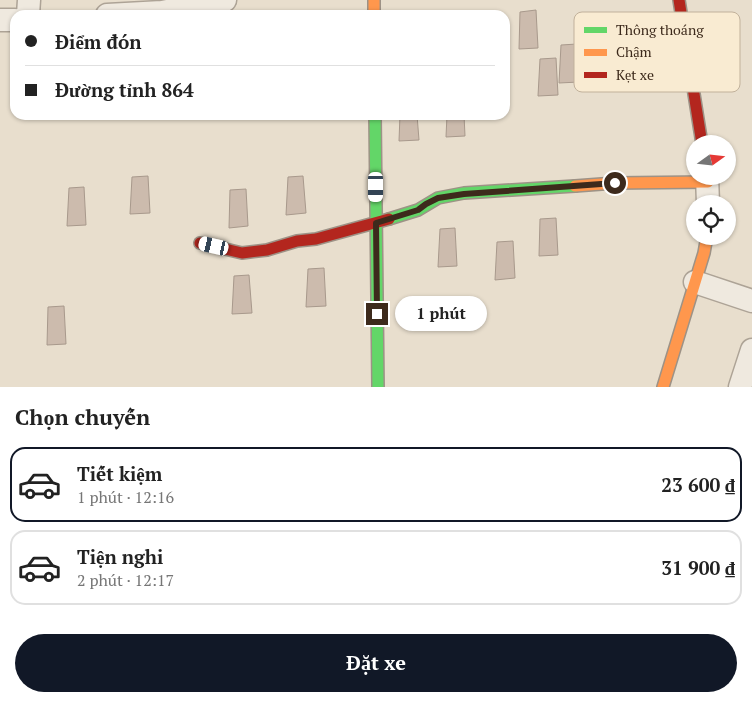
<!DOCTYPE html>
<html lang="vi">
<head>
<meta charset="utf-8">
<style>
	body { margin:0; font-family:"PT Serif",serif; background:#f6f6f6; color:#222; height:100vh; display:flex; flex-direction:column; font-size:19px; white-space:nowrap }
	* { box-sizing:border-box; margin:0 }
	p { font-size:16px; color:#767676 }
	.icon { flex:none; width:28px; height:28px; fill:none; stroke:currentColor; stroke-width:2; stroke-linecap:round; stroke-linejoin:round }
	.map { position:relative; height:387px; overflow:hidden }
	.side { display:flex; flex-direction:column; background:#fff; flex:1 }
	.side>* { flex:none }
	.guide { position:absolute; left:10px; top:10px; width:500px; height:110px; border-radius:15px; box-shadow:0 1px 4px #0004; display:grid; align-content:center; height:110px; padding:0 15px; background:#fff }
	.needle { width:32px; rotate:75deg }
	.tools { position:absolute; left:686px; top:135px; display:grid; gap:10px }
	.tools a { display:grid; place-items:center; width:50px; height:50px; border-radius:50%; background:#fff; box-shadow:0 1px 4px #0004; font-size:25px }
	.end { position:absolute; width:22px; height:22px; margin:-11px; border:6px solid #3d2a1c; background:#fff; box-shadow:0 0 0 2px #fff }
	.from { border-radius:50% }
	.bubble { position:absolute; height:35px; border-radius:18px; background:#fff; box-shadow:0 1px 4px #0004; font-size:16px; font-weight:700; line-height:35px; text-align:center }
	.car { position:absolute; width:15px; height:30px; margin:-15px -8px; border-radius:6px; box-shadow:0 0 4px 1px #0007; background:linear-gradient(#fff 24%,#345 0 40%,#fff 0 76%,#345 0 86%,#fff 0) }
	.guide b { display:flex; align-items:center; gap:18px; height:48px; font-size:19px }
	.guide b+b { border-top:1px solid #e0e0e0 }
	.guide i { width:12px; height:12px; background:#222 }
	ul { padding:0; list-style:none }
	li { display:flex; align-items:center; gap:15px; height:75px; margin:0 10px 8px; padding:0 5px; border:2px solid #e0e0e0; border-radius:15px }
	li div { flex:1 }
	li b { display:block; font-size:19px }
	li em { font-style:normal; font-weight:700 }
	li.on { border-color:#111827 }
	li>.icon { width:45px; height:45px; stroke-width:1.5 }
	h2 { padding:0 15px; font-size:22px; line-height:60px }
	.primary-button { display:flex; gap:10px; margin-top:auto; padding:10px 15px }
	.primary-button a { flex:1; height:58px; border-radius:30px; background:#111827; color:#fff; font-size:20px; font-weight:700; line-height:58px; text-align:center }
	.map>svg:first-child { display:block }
	.building { fill:#ccbbad; stroke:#a8998c }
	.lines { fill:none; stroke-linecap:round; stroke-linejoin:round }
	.street-casing { stroke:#ada396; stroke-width:25 }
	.fast-casing { stroke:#9d9286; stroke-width:14 }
	.slow-casing { stroke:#9d9286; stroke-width:14 }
	.jam-casing { stroke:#9d9286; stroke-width:14 }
	.street { stroke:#efe9df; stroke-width:22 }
	.fast { stroke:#63d668; stroke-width:11 }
	.slow { stroke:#ff974d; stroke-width:11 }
	.jam { stroke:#b3261e; stroke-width:11 }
	.route { stroke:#3d2a1c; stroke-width:6 }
	.key { fill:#f9ebd2; stroke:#c1b19b; stroke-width:1 }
	.key-label { font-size:14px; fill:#3d2a1c }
</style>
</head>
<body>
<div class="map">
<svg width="752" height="387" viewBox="0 0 752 387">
	<rect width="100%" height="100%" fill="#e8decd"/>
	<path class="building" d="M536,10L538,48L519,49L520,12Z
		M577,44L579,82L559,83L561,45Z
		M556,58L558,95L538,96L540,59Z
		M400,115H417L419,140L399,141Z
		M447,115H464L465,136L446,137Z
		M148,176L150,213L130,214L132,177Z
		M303,176L306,213L286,215L288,177Z
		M84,187L86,225L67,226L69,188Z
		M246,189L248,226L229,228L230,190Z
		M556,218L558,255L539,256L540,219Z
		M455,228L457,266L438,267L440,229Z
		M513,241L515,278L495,280L497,242Z
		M324,268L326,306L306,307L308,269Z
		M249,275L252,313L232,314L234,276Z
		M64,306L66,344L47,345L48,307Z"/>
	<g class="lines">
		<g class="street-casing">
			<path id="street" d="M28,15L29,0
				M107,15L162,12L225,0
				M0,20H15
				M707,176L708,204
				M695,282L752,301
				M740,387L752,350"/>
		</g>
		<g class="fast-casing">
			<path id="fast" d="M375,115L378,387
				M389,219L418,210L438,198L464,193L575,186"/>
		</g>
		<g class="slow-casing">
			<path id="slow" d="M374,0V15
				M575,186L615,183L708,182
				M663,387L704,253L707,236"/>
		</g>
		<g class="jam-casing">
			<path id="jam" d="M679,0L702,144
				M200,243L242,253L267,250L297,241L316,239L389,219"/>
		</g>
		<use href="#street" class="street"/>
		<use href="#fast" class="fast"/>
		<use href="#slow" class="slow"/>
		<use href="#jam" class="jam"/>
	</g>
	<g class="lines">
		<path class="route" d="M377,314L376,223L418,210L426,204L438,198L464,194L615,183"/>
	</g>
	<rect x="574" y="12" width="166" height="80" rx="8" class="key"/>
	<rect x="584" y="27" width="23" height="6" fill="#63d668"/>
	<rect x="584" y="49" width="23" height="7" fill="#ff974d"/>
	<rect x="584" y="72" width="23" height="6" fill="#b3261e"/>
	<g class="key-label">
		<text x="616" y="35">Thông thoáng</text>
		<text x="616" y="57">Chậm</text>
		<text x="616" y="80">Kẹt xe</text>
	</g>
</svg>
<div class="tools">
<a><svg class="needle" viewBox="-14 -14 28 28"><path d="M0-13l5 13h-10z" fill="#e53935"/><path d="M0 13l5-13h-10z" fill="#767676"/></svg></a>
<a><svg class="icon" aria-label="locate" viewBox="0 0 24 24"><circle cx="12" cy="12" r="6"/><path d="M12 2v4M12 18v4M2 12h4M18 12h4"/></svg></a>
</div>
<i class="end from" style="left:615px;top:183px"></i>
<i class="end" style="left:377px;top:314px"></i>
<div class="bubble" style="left:395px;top:296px;width:92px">1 phút</div>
<i class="car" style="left:376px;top:187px;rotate:180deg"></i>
<i class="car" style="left:214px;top:246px;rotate:283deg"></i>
<div class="guide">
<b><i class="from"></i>Điểm đón</b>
<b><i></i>Đường tỉnh 864</b>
</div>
</div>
<section class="side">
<h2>Chọn chuyến</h2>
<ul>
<li class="on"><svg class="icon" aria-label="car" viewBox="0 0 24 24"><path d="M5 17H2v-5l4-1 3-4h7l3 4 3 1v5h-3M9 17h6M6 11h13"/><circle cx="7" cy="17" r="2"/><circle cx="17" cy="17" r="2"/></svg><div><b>Tiết kiệm</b><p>1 phút · 12:16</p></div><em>23 600 ₫</em></li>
<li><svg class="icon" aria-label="car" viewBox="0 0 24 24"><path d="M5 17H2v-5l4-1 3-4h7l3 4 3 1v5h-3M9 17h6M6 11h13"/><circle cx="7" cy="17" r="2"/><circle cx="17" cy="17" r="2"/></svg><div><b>Tiện nghi</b><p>2 phút · 12:17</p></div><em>31 900 ₫</em></li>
</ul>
<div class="primary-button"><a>Đặt xe</a></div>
</section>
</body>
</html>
